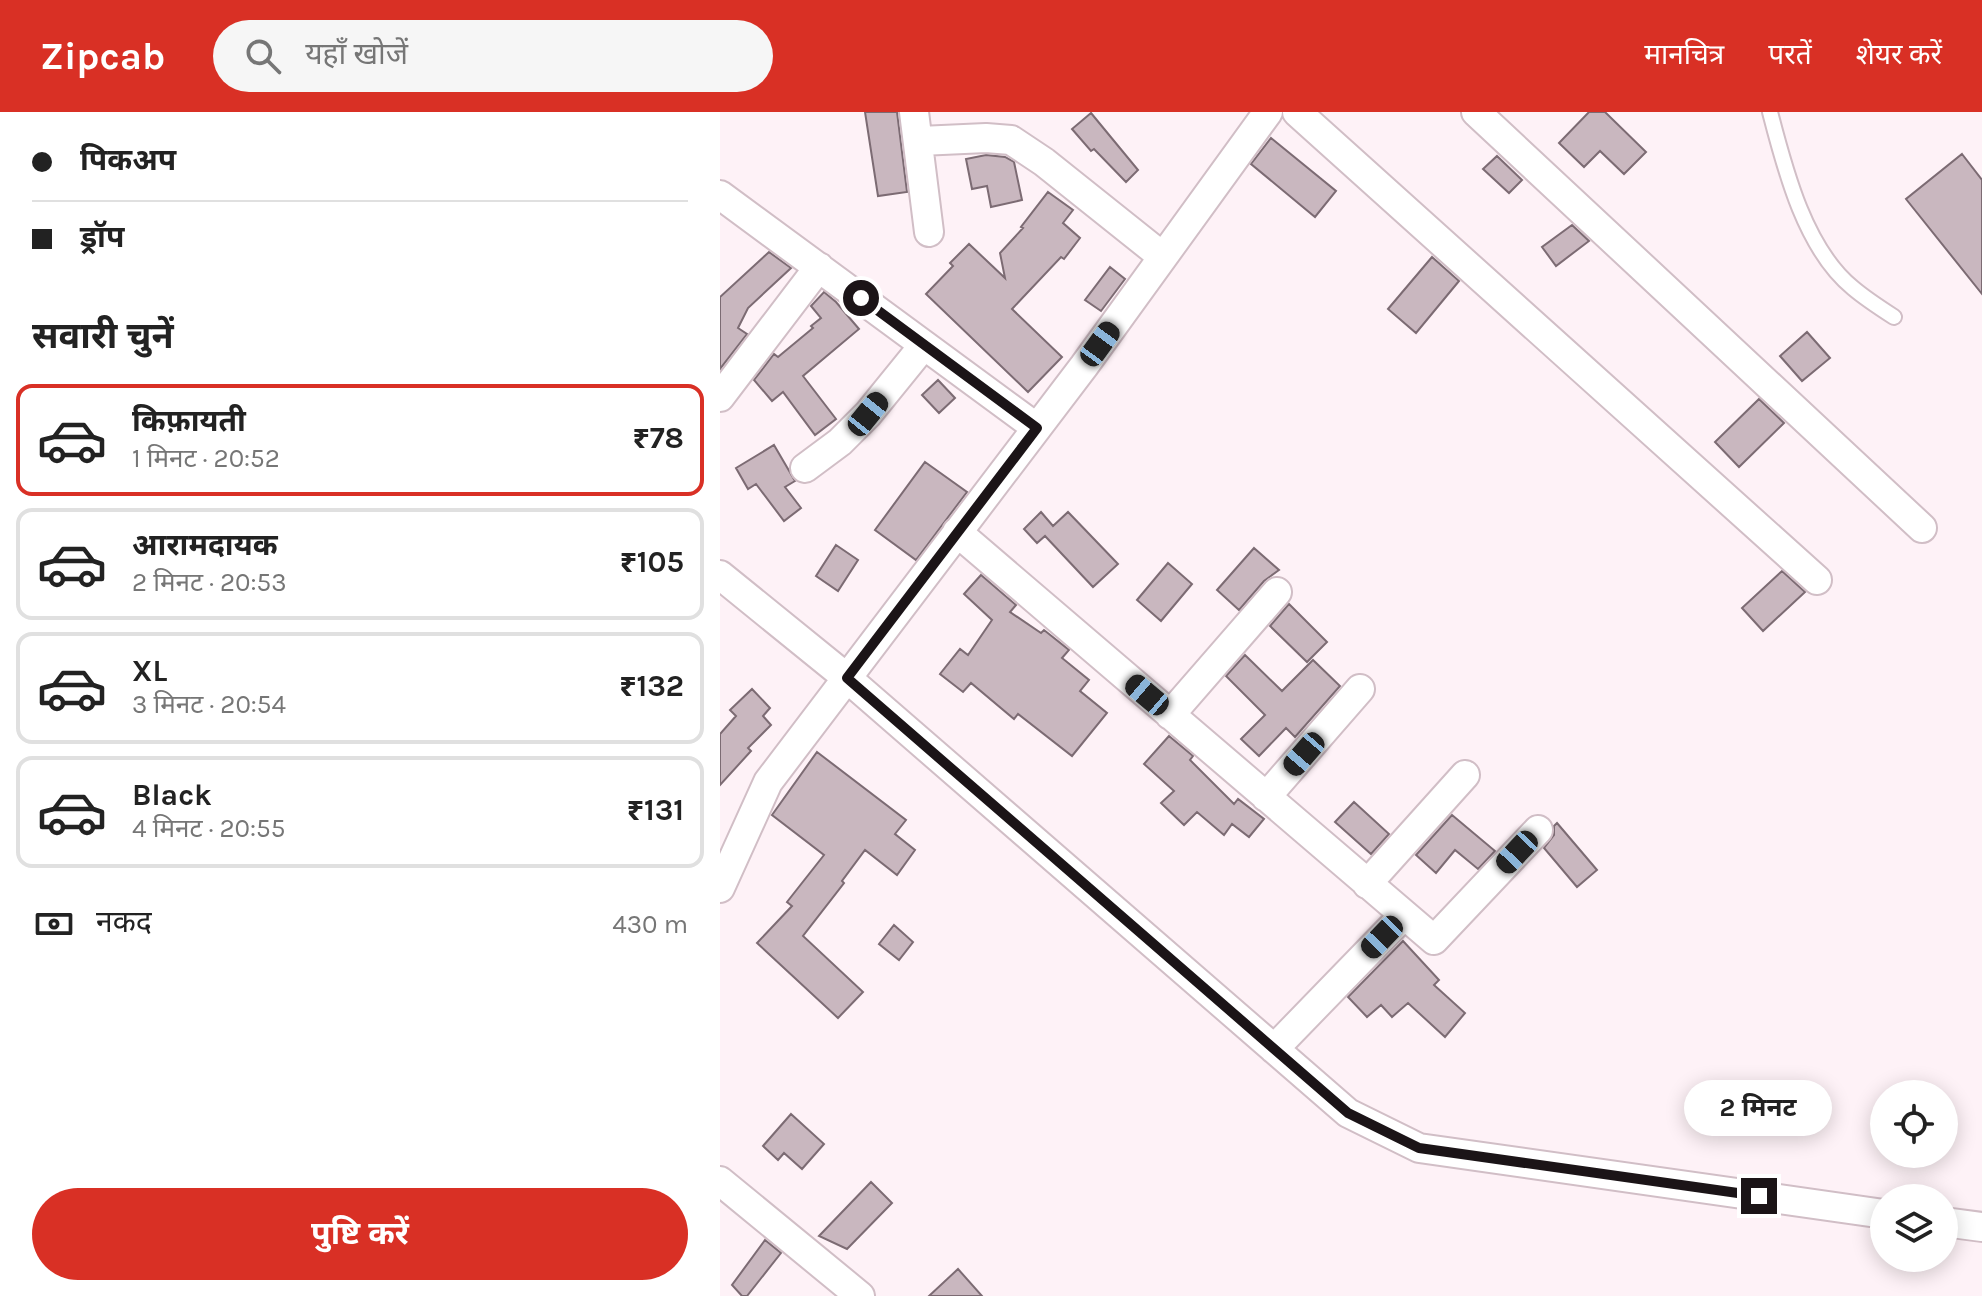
<!DOCTYPE html>
<html lang="hi">
<head>
<meta charset="utf-8">
<style>
	body { margin:0; font-family:Karla,"Noto Sans Devanagari",sans-serif; background:#f6f6f6; color:#222; height:100vh; display:flex; flex-direction:column; font-size:30px; white-space:nowrap }
	* { box-sizing:border-box; margin:0 }
	p { font-size:26px; color:#767676 }
	.icon { flex:none; width:44px; height:44px; fill:none; stroke:currentColor; stroke-width:2; stroke-linecap:round; stroke-linejoin:round }
	.map { position:relative; flex:1; overflow:hidden }
	.sheet { display:flex; flex-direction:column; background:#fff; width:720px }
	.sheet>* { flex:none }
	.top-card { display:grid; align-content:center; height:176px; padding:0 32px; background:#fff }
	.fabs { position:absolute; left:1150px; top:968px; display:grid; gap:16px }
	.fabs a { display:grid; place-items:center; width:88px; height:88px; border-radius:50%; background:#fff; box-shadow:0 4px 20px #0003; font-size:40px }
	.end { position:absolute; width:36px; height:36px; margin:-18px; border:10px solid #1b1417; background:#fff; box-shadow:0 0 0 4px #fff }
	.from { border-radius:50% }
	.bubble { position:absolute; height:56px; border-radius:28px; background:#fff; box-shadow:0 4px 20px #0003; font-size:26px; font-weight:700; line-height:56px; text-align:center }
	.car { position:absolute; width:24px; height:48px; margin:-24px -12px; border-radius:10px; box-shadow:0 0 6px 2px #0007; background:linear-gradient(#222 24%,#8ab4d8 0 40%,#222 0 76%,#8ab4d8 0 86%,#222 0) }
	.top-card b { display:flex; align-items:center; gap:28px; height:76px; font-size:30px }
	.top-card b+b { border-top:2px solid #e0e0e0 }
	.top-card i { width:20px; height:20px; background:#222 }
	ul { padding:0; list-style:none }
	li { display:flex; align-items:center; gap:24px; height:112px; margin:0 16px 12px; padding:0 16px; border:4px solid #e0e0e0; border-radius:16px }
	li div { flex:1 }
	li b { display:block; font-size:30px }
	li em { font-style:normal; font-weight:700 }
	li.selected { border-color:#d93025 }
	li>.icon { width:72px; height:72px; stroke-width:1.5 }
	h2 { padding:0 32px; font-size:36px; line-height:96px }
	.pay { display:flex; align-items:center; gap:20px; height:88px; padding:0 32px; font-size:30px }
	.pay p { margin-inline-start:auto }
	.action { display:flex; gap:16px; margin-top:auto; padding:16px 32px }
	.action a { flex:1; height:92px; border-radius:48px; background:#d93025; color:#fff; font-size:32px; font-weight:700; line-height:92px; text-align:center }
	header { display:flex; align-items:center; gap:48px; box-sizing:border-box; height:112px; padding:0 40px; background:#d93025; color:#fff }
	header strong { font-size:38px }
	nav { display:flex; gap:44px; margin-inline-start:auto; font-size:28px }
	.search { width:560px; height:72px; background:#f6f6f6; display:flex; align-items:center; gap:20px; box-sizing:border-box; padding:0 28px; border-radius:44px; color:#767676; font-size:30px }
	main { display:flex; flex:1; min-height:0 }
	.map>svg:first-child { display:block }
	.building { fill:#c9b7bf; stroke:#7c6b73; stroke-width:2 }
	.lines { fill:none; stroke-linecap:round; stroke-linejoin:round }
	.lane-casing { stroke:#d1bec6; stroke-width:18 }
	.street-casing { stroke:#d1bec6; stroke-width:32 }
	.lane { stroke:#fff; stroke-width:14 }
	.street { stroke:#fff; stroke-width:28 }
	.route { stroke:#1b1417; stroke-width:10 }
</style>
</head>
<body>
<header>
<strong>Zipcab</strong>
<div class="search"><svg class="icon" aria-label="search" viewBox="0 0 24 24"><circle cx="10" cy="10" r="6"/><path d="M15 15l6 6"/></svg>यहाँ खोजें</div>
<nav><a>मानचित्र</a><a>परतें</a><a>शेयर करें</a></nav>
</header>
<main>
<section class="sheet">
<div class="top-card">
<b><i class="from"></i>पिकअप</b>
<b><i></i>ड्रॉप</b>
</div>
<h2>सवारी चुनें</h2>
<ul>
<li class="selected"><svg class="icon" aria-label="car" viewBox="0 0 24 24"><path d="M5 17H2v-5l4-1 3-4h7l3 4 3 1v5h-3M9 17h6M6 11h13"/><circle cx="7" cy="17" r="2"/><circle cx="17" cy="17" r="2"/></svg><div><b>किफ़ायती</b><p>1 मिनट · 20:52</p></div><em>₹78</em></li>
<li><svg class="icon" aria-label="car" viewBox="0 0 24 24"><path d="M5 17H2v-5l4-1 3-4h7l3 4 3 1v5h-3M9 17h6M6 11h13"/><circle cx="7" cy="17" r="2"/><circle cx="17" cy="17" r="2"/></svg><div><b>आरामदायक</b><p>2 मिनट · 20:53</p></div><em>₹105</em></li>
<li><svg class="icon" aria-label="car" viewBox="0 0 24 24"><path d="M5 17H2v-5l4-1 3-4h7l3 4 3 1v5h-3M9 17h6M6 11h13"/><circle cx="7" cy="17" r="2"/><circle cx="17" cy="17" r="2"/></svg><div><b>XL</b><p>3 मिनट · 20:54</p></div><em>₹132</em></li>
<li><svg class="icon" aria-label="car" viewBox="0 0 24 24"><path d="M5 17H2v-5l4-1 3-4h7l3 4 3 1v5h-3M9 17h6M6 11h13"/><circle cx="7" cy="17" r="2"/><circle cx="17" cy="17" r="2"/></svg><div><b>Black</b><p>4 मिनट · 20:55</p></div><em>₹131</em></li>
</ul>
<div class="pay"><svg class="icon" aria-label="cash" viewBox="0 0 24 24"><path d="M3 7h18v10H3z"/><circle cx="12" cy="12" r="2"/></svg>नकद<p>430 m</p></div>
<div class="action"><a>पुष्टि करें</a></div>
</section>
<div class="map">
<svg width="1262" height="1184" viewBox="0 0 1262 1184">
	<rect width="100%" height="100%" fill="#fef2f7"/>
	<path class="building" d="M145,0H177L187,80L158,84Z
		M869,0H885L926,40L904,62L880,39L864,55L839,31Z
		M371,1L418,58L406,70L374,37L371,39L352,17Z
		M551,26L616,79L595,105L531,52Z
		M1242,42L1262,68V182L1186,87Z
		M266,43L285,45L294,50L302,88L271,95L267,74L252,77L246,47Z
		M777,44L802,68L789,81L763,57Z
		M328,80L353,98L343,111L360,126L344,147L341,145L292,197L342,245L308,280L206,182L233,154L230,151L249,132L285,166L280,141L303,116L301,115Z
		M852,113L869,129L836,154L822,135Z
		M49,140L71,156L28,196L18,216L27,222L0,257V185Z
		M712,145L739,169L696,221L668,197Z
		M390,155L405,167L381,199L365,188Z
		M104,180L116,190L139,217L83,264L116,307L95,323L63,280L52,289L34,268L54,242L58,245L93,216L91,214L101,206L91,194Z
		M1087,220L1110,246L1082,269L1060,244Z
		M218,268L235,286L219,301L202,283Z
		M1039,287L1064,311L1019,355L995,330Z
		M54,333L75,369L65,375L81,396L64,409L36,372L28,377L16,356Z
		M205,350L247,380L196,448L155,418Z
		M321,400L333,414L348,400L398,452L373,475L325,424L317,431L304,417Z
		M116,433L138,448L118,479L96,464Z
		M534,436L559,458L544,469L519,498L497,478Z
		M448,451L472,472L441,509L417,488Z
		M1062,459L1085,480L1043,519L1022,496Z
		M261,463L296,493L290,500L321,521L324,518L349,538L342,546L369,568L360,579L387,601L352,644L298,602L294,607L251,571L243,580L220,562L240,537L248,543L272,508L244,482Z
		M569,492L607,530L587,550L550,514Z
		M525,543L562,579L593,548L620,574L575,625L566,616L539,644L521,627L545,603L506,564Z
		M32,577L50,596L43,604L51,613L28,636L31,639L0,673V622L16,604L10,598Z
		M449,624L473,644L470,648L514,692L518,687L544,707L529,725L512,712L504,723L477,700L464,713L441,691L454,679L424,652Z
		M97,640L186,708L175,722L195,738L177,763L145,738L122,769L124,771L83,824L143,880L118,906L37,831L72,794L67,790L104,743L52,703Z
		M634,690L669,722L651,742L615,710Z
		M732,703L775,739L758,757L735,738L716,761L696,743Z
		M837,711L877,758L857,775L824,736L834,723V714Z
		M174,813L193,830L179,848L159,832Z
		M683,829L719,868L714,873L745,901L725,925L688,891L672,905L661,893L647,905L628,885Z
		M71,1002L104,1032L82,1057L64,1041L58,1048L43,1034Z
		M151,1070L172,1091L127,1137L99,1124Z
		M45,1128L61,1141L27,1184H22L12,1173Z
		M238,1157L262,1184H209Z"/>
	<g class="lines">
		<g class="lane-casing">
			<path id="lane" d="M1050,0C1065,58 1085,137 1133,176C1146,187 1160,196 1174,205"/>
		</g>
		<g class="street-casing">
			<path id="street" d="M194,0L209,120
				M577,0L1097,468
				M756,0L1202,416
				M200,29L266,26L291,28L324,50L443,145
				M0,83L317,316
				M0,285L99,155
				M85,356L120,330L148,302L204,233
				M237,420L714,828L818,718
				M0,463L127,566L628,1001L699,1036L1164,1102
				M450,603L557,480
				M546,685L640,577
				M647,772L745,663
				M0,776L48,670L364,254L548,0
				M554,937L684,803
				M0,1069L140,1184
				M1224,1110L1262,1115"/>
		</g>
		<use href="#lane" class="lane"/>
		<use href="#street" class="street"/>
	</g>
	<g class="lines">
		<path class="route" d="M141,186L317,316L127,566L628,1001L699,1036L1039,1084"/>
	</g>
</svg>
<div class="fabs">
<a><svg class="icon" aria-label="locate" viewBox="0 0 24 24"><circle cx="12" cy="12" r="6"/><path d="M12 2v4M12 18v4M2 12h4M18 12h4"/></svg></a>
<a><svg class="icon" aria-label="layers" viewBox="0 0 24 24"><path d="M12 4l9 5-9 5-9-5zM3 14l9 5 9-5"/></svg></a>
</div>
<i class="end from" style="left:141px;top:186px"></i>
<i class="end" style="left:1039px;top:1084px"></i>
<div class="bubble" style="left:964px;top:968px;width:148px">2 मिनट</div>
<i class="car" style="left:380px;top:232px;rotate:36deg"></i>
<i class="car" style="left:148px;top:302px;rotate:39deg"></i>
<i class="car" style="left:427px;top:583px;rotate:310deg"></i>
<i class="car" style="left:584px;top:642px;rotate:221deg"></i>
<i class="car" style="left:797px;top:740px;rotate:223deg"></i>
<i class="car" style="left:662px;top:825px;rotate:224deg"></i>
</div>
</main>
</body>
</html>
